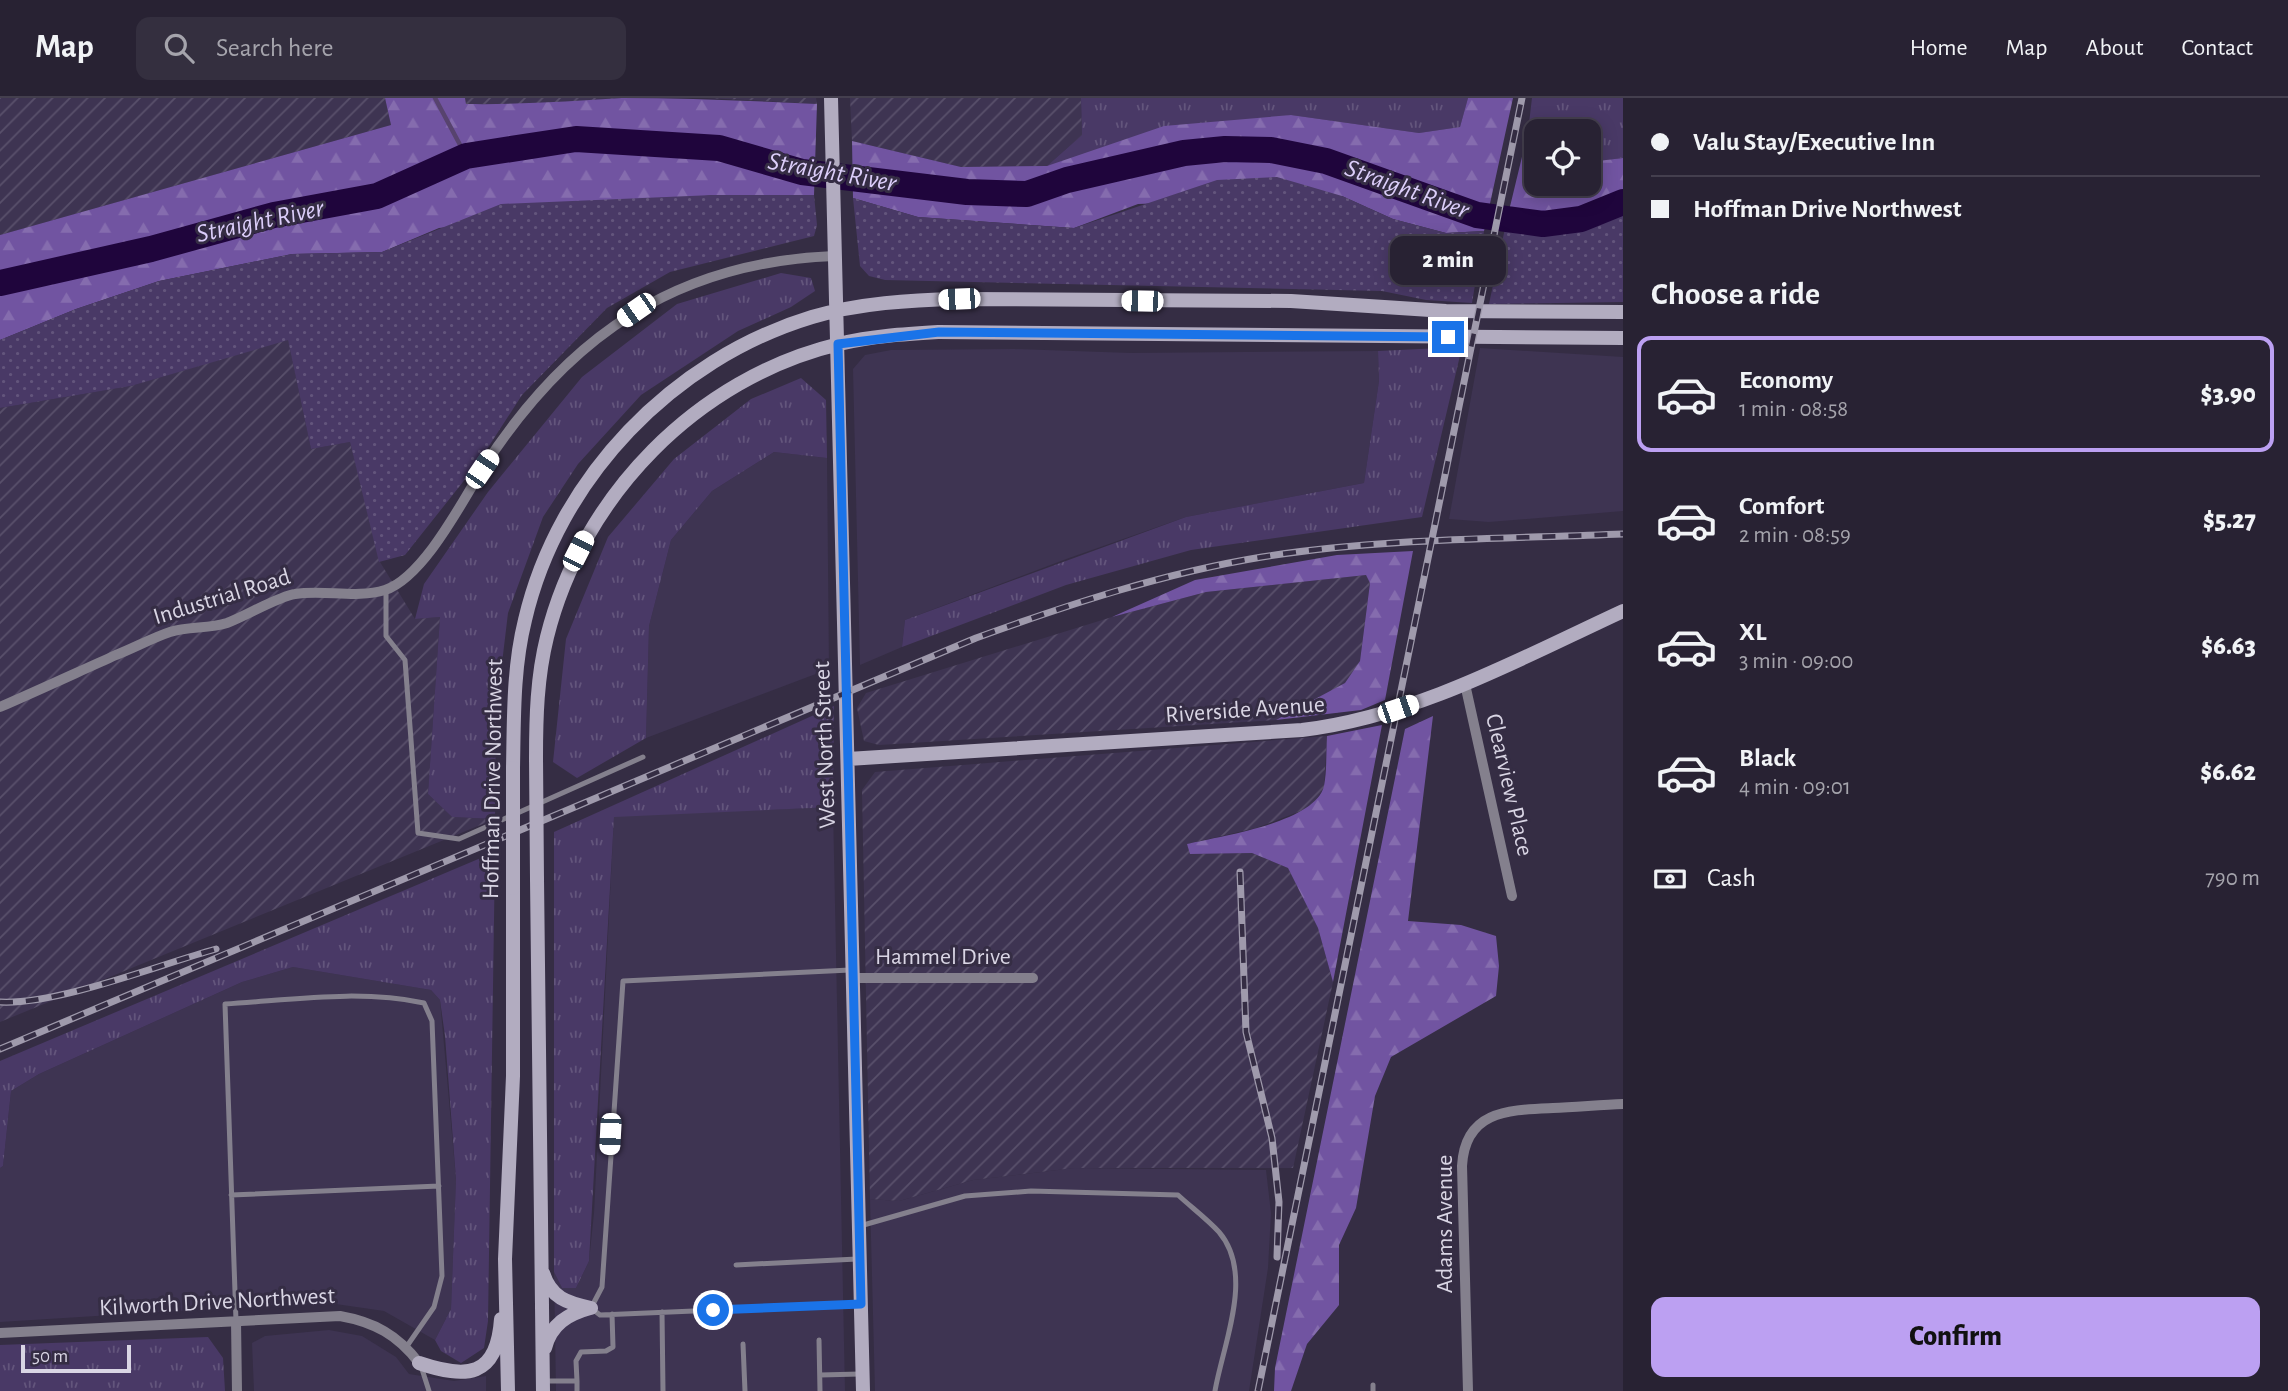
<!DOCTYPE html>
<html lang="en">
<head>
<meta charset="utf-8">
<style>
	body { margin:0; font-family:"Alegreya Sans",sans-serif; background:#342f3f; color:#f1f3f6; height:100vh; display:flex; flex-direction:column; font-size:26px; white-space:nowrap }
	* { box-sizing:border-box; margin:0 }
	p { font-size:23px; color:#a5a4ac }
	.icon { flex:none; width:38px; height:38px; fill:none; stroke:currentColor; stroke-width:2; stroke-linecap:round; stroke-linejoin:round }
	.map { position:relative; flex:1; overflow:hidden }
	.panel { display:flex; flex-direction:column; background:#282233; width:665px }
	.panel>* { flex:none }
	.hud { display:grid; align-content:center; height:154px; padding:0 28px; background:#282233 }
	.buttons { position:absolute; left:1524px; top:21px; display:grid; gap:14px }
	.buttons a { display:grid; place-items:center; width:77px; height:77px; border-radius:14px; background:#282233; box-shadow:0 4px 18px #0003,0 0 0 2px #443f4e; font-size:35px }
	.scale { position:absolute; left:21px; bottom:18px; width:110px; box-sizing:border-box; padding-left:7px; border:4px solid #d9d5e4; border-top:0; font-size:19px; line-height:24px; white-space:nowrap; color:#d9d5e4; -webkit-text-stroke:5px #352d44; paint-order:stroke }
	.end { position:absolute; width:32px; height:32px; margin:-16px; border:9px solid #1a73e8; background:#fff; box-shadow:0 0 0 4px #fff }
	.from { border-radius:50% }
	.bubble { position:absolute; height:49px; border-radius:14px; background:#282233; box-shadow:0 4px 18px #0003,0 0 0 2px #443f4e; font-size:23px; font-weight:800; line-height:49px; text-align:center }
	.car { position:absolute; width:21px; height:42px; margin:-21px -10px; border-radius:9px; box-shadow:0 0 5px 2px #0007; background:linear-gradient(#fff 24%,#345 0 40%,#fff 0 76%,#345 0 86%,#fff 0) }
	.hud b { display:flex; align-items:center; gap:24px; height:66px; font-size:26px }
	.hud b+b { border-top:2px solid #443f4e }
	.hud i { width:18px; height:18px; background:#f1f3f6 }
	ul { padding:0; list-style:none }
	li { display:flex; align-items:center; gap:21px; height:116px; margin:0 14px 10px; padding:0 14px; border:4px solid transparent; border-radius:14px }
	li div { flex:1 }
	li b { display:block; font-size:26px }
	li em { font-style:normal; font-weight:800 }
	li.current { border-color:#bca0f2 }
	li>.icon { width:63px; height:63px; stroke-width:1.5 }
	h2 { padding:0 28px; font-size:32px; line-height:84px }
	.pay { display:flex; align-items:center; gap:18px; height:77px; padding:0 28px; font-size:26px }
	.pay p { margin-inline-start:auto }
	.button { display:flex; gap:14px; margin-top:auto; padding:14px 28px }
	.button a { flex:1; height:80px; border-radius:14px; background:#bca0f2; color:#111; font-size:28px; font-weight:800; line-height:80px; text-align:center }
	header { display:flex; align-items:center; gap:42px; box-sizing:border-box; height:98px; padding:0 35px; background:#282233; border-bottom:2px solid #443f4e }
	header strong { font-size:33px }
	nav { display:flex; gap:38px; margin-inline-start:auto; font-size:24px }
	.search { width:490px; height:63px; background:#342f3f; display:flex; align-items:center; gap:18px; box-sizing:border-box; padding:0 24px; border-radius:14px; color:#a5a4ac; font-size:26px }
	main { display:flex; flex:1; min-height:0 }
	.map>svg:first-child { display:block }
	.built { fill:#3e3452 }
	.industrial { fill:url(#industrial-furrows) }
	.grass { fill:url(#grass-tufts) }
	.forest { fill:url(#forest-firs) }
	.park { fill:url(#park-dots) }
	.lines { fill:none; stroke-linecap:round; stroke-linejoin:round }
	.stream { stroke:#57436e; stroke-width:4.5 }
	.river { stroke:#1f053c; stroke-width:26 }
	.lane { stroke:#84808d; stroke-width:5 }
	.street { stroke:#84808d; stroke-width:10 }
	.secondary { stroke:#b2acc0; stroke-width:14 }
	.rail-casing { stroke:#9f9aac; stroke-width:7 }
	.rail { stroke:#352d44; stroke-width:4.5; stroke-dasharray:13; stroke-linecap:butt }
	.secondary-bridge { stroke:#b2acc0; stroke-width:14 }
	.route { stroke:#1a73e8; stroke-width:9 }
	.labels { text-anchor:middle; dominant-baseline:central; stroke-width:6; stroke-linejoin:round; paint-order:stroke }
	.street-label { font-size:24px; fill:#d9d5e4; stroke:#352d44 }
	.water-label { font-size:26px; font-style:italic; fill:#dccefa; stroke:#352d44 }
</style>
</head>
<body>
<header>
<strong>Map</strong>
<div class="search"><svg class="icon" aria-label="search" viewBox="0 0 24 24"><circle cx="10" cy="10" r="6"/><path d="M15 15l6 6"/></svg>Search here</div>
<nav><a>Home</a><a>Map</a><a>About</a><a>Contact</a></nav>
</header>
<main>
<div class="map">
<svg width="1623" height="1293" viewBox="0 0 1623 1293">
	<defs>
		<pattern id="industrial-furrows" width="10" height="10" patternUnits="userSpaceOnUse" patternTransform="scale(1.75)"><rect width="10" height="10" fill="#3e3452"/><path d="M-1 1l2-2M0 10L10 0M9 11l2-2" fill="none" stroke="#59506b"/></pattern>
		<pattern id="grass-tufts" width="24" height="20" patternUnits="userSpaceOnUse" patternTransform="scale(1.75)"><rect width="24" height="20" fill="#493966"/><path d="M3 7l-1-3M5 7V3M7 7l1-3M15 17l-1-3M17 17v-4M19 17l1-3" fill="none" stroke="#63557c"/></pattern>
		<pattern id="forest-firs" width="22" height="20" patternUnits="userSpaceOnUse" patternTransform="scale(1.75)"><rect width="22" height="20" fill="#7154a1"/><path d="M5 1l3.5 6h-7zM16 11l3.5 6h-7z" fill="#856cae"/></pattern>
		<pattern id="park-dots" width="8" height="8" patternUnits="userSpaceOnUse" patternTransform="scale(1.75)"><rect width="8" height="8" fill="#493966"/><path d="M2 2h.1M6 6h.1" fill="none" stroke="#63557c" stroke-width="1.8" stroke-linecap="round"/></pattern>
	</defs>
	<rect width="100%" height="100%" fill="#352d44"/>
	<path class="built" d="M1480,250L1623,259V413L1489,424L1449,421Z
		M1014,251L1131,255L1378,253L1379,283L1364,385L1186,419L1069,460L905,522L902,549L860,567L853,271L865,257L891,252Z
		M774,354L827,360L829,571L646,640L649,528L671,442L712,393Z
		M833,709L845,1293H556L554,1174L562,1190H576L589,1163L594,1115L614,718Z
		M293,869L431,892L440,902L456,1081L451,1211L435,1242L384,1213L322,1204L0,1224V1070L3,1068L11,993L39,976L242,884Z
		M1074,1070L1266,1072L1271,1115L1268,1170L1249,1293H875L870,1101L899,1103L973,1082Z
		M329,1232L362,1238L396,1259L409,1276L454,1283L486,1278V1293H254L252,1245L265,1238Z"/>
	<path class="industrial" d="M0,0H385L391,27L0,137Z
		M465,0H621L527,7L466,6Z
		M707,0H816L817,6Z
		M850,0H1081L1082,37L1047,68L961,69L852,43Z
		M288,241L311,351L350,344L380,464L415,521L440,519L428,696L452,719L495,721L0,924V310L131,288Z
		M1366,477L1370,484L1360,563L1345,586L1276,622L879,647L864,643L857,610L866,595L1112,519L1206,494Z
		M1327,638L1324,690L1311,709L1256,730L1187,746L1191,756L1252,755L1288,770L1318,830L1333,884L1293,1070H1074L973,1082L899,1103L870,1101L862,692L875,674Z"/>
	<path class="grass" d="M1081,0H1468L1460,29L1419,35L1291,17L1047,68L1082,37Z
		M1532,0H1623V60L1589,64V33H1536V43L1528,34Z
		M781,175L811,180L815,193L791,209L738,233L641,297L578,366L543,419L508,515L496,615L495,721L452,719L428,696L440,519L415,521L424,486L488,394L582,279L677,206Z
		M1462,249L1422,419L1191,452L1066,487L902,549L905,522L1186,419L1364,385L1379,283L1378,253Z
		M801,280L826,302L827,360L774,354L712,393L671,442L649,528L646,640L577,680L553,664L566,541L608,439L674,361L751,301Z
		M834,608L833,709L614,719L589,1163L576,1190H562L554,1174V734Z
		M495,754L488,1223L484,1250L461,1265L441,1253L435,1242L451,1211L456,1081L445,938L440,902L431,892L293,869L242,884L39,976L11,993L3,1068L0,1070V963Z
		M208,1239L223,1260L225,1293H0V1247Z"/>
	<path class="forest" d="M385,0H465L466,6C519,7 570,3 622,0C687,0 752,3 817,6L814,97H713L439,130L382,154L292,156L159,183L76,211L0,242V137L391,27Z
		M1468,0H1513L1484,133L1446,135L1393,121L1342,98L1138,106L1074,130L918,119L853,100L852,43L961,69L1047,68L1164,28L1291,17L1419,35L1460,29Z
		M1528,34L1536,43V86H1589V64L1623,60V104L1581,121L1543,126L1507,121Z
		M1413,453L1385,602L1361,612L1276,622L1345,585L1360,563L1370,485L1366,477L1206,494L1112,519L1195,482L1337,457Z
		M1433,618L1408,823L1461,827L1496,838L1499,868L1496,898L1391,959L1375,998L1356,1110L1339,1147V1207L1307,1246L1291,1293H1274L1275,1270L1405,631Z
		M1382,627L1333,884L1318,830L1288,770L1252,755L1190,756L1187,746C1220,738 1315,725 1324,688C1327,673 1326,654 1327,638Z"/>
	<path class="park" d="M1277,79L1342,98L1393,121L1446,135L1484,133L1472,205L1426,202L1382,193L885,182L869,178L860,168L853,100L918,119L1074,130L1217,82Z
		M713,97H814L817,127L814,138L670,174L607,210L522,297L478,365L405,457L379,464L350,344L311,351L288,242L131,288L0,310V242L76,211L159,183L292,156L382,154L501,106Z
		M1623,104V204L1489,206L1507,121L1543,126L1581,121Z"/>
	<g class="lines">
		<path class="stream" d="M435,0L466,58"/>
		<path class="river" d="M0,185L151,151L274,117L377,98L466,58L576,41L719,50L802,74L967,94L1027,96L1067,82L1184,55L1225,51L1271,52L1326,63L1477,117L1543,126L1581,121L1623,104"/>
		<path class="lane" d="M386,492V538L405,562L418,735L459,741L643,659
			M850,872L623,883L602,1189L591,1210L600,1217L861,1206
			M231,1097L439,1088
			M860,1128L965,1098L1031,1093L1178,1097C1191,1109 1207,1121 1219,1134C1255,1176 1223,1246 1215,1293
			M736,1167L857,1161
			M662,1214L663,1293
			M236,1223L225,906C291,902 359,891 424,905L432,923L442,1178L434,1209L407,1248
			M819,1242L820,1293
			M743,1246L745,1293
			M421,1268L429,1293
			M820,1277L860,1276
			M546,1283H577V1293
			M577,1283L576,1263L581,1254L606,1253L613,1249L612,1216
			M1373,1287V1293"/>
		<path class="street" d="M1465,586L1512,798
			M0,609C39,592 78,574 116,557C134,550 152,540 170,534C188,528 209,531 227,525C246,518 279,498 295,496C324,491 356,501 385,492C424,479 463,402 483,370C568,238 676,164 834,158
			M853,880H1033
			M236,1223L237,1293
			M0,1235L340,1218C374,1224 398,1237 419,1265
			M1468,1293L1462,1068C1465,1012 1509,1012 1553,1010C1576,1009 1600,1007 1623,1006"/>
		<path class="secondary" d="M831,0L863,1293
			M536,660C536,620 537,579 547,539C582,398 697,280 839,246C872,238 906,236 939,234L1623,240
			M848,661L1302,632C1417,618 1519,561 1623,513
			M513,670C514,620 513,570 525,522C558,380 673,261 812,219C859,205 910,202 959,201L1291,203L1446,213L1623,214
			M537,781L543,1293
			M543,1175C551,1200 567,1205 591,1210
			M545,1250C551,1226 568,1216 590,1210
			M419,1265C466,1281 497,1280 501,1221
			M508,1293L505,1161L513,978V790"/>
		<g class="rail-casing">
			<path id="rail" d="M1240,774L1246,934L1272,1040L1279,1104L1277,1159
				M0,904C57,907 158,867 216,851
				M0,951L976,540C1070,506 1164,475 1262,459C1381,440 1503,441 1623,436
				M1258,1293L1522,0"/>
		</g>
		<use href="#rail" class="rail"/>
		<path class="secondary-bridge" d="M536,660L537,781
			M513,670V790"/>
	</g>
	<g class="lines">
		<path class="route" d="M713,1212L861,1206L838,246L939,234L1448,239"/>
	</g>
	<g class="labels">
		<g class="street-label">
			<text transform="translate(222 499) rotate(-17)">Industrial Road</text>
			<text transform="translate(1245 612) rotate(-4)">Riverside Avenue</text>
			<text transform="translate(825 647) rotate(-92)">West North Street</text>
			<text transform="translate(493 681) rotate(-89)">Hoffman Drive Northwest</text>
			<text transform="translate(1509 687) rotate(77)">Clearview Place</text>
			<text x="943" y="859">Hammel Drive</text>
			<text transform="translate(1445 1126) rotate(-90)">Adams Avenue</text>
			<text transform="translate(217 1204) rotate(-3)">Kilworth Drive Northwest</text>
		</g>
		<g class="water-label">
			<text transform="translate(832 74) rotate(10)">Straight River</text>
			<text transform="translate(1407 91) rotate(20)">Straight River</text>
			<text transform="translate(260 123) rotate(-12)">Straight River</text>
		</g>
	</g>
</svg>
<div class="buttons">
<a><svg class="icon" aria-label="locate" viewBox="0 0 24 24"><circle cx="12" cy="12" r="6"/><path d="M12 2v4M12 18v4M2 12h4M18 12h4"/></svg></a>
</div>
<div class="scale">50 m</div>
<i class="end from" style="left:713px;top:1212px"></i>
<i class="end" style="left:1448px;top:239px"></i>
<div class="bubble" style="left:1390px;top:138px;width:116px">2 min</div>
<i class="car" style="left:959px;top:201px;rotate:268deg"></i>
<i class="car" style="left:1142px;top:203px;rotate:271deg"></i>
<i class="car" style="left:636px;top:212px;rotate:235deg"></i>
<i class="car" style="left:482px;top:371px;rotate:34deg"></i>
<i class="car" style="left:578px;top:453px;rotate:27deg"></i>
<i class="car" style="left:1398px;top:611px;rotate:71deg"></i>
<i class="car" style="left:610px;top:1036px;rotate:183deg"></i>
</div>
<section class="panel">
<div class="hud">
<b><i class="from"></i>Valu Stay/Executive Inn</b>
<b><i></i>Hoffman Drive Northwest</b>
</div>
<h2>Choose a ride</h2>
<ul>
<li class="current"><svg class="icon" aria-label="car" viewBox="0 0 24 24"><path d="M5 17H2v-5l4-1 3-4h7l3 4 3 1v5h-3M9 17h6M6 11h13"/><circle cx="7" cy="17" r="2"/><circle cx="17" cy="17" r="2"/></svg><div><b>Economy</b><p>1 min · 08:58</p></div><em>$3.90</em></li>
<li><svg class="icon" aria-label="car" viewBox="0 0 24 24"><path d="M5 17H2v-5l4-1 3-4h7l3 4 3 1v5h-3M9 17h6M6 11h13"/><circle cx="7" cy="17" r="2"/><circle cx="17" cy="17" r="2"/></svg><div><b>Comfort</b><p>2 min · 08:59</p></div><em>$5.27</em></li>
<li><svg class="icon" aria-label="car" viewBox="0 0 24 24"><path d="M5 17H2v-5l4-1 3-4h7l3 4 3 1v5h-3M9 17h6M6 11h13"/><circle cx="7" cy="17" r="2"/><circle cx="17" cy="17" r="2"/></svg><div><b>XL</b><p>3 min · 09:00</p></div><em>$6.63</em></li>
<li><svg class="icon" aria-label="car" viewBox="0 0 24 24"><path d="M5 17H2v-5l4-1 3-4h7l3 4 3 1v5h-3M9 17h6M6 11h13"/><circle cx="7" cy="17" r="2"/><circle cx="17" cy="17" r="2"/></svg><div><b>Black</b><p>4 min · 09:01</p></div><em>$6.62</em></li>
</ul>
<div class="pay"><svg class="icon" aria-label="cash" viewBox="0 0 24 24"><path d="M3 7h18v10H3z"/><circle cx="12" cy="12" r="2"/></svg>Cash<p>790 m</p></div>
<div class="button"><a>Confirm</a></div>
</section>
</main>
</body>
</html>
